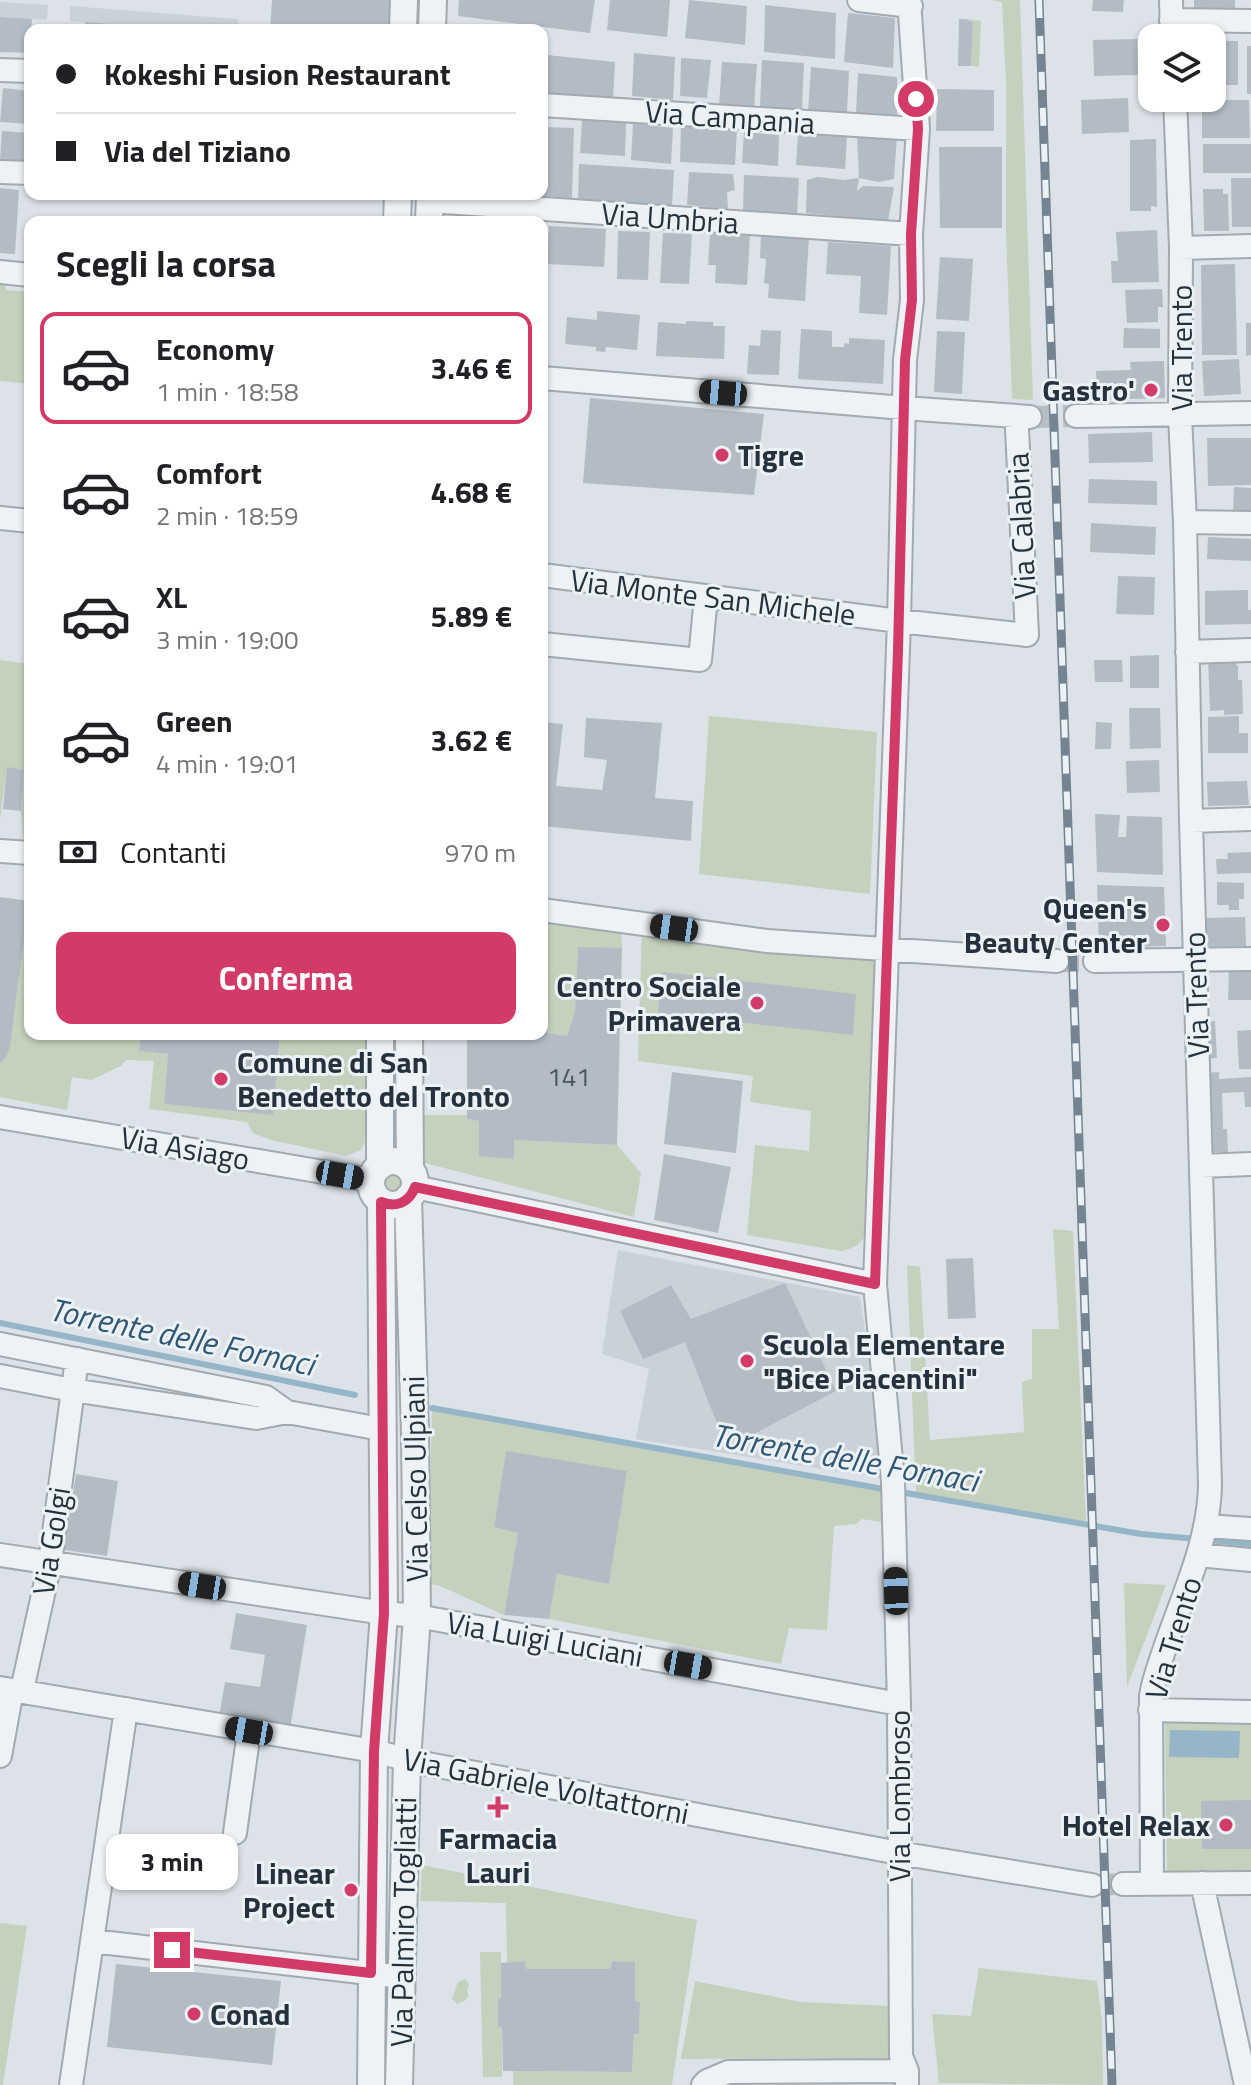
<!DOCTYPE html>
<html lang="it">
<head>
<meta charset="utf-8">
<style>
	body { margin:0; font-family:"Titillium Web",sans-serif; background:#f2f2f2; color:#202124; height:100vh; display:flex; flex-direction:column; font-size:30px; white-space:nowrap }
	* { box-sizing:border-box; margin:0 }
	p { font-size:26px; color:#757577 }
	.icon { flex:none; width:44px; height:44px; fill:none; stroke:currentColor; stroke-width:2; stroke-linecap:round; stroke-linejoin:round }
	.map { position:relative; flex:1; overflow:hidden }
	.drawer { position:absolute; left:24px; top:216px; width:524px; height:824px; display:flex; flex-direction:column; background:#fff; border-radius:16px; box-shadow:0 2px 6px #0004 }
	.drawer>* { flex:none }
	.hud { position:absolute; left:24px; top:24px; width:524px; height:176px; border-radius:16px; box-shadow:0 2px 6px #0004; display:grid; align-content:center; height:176px; padding:0 32px; background:#fff }
	.fabs { position:absolute; left:1138px; top:24px; display:grid; gap:16px }
	.fabs a { display:grid; place-items:center; width:88px; height:88px; border-radius:16px; background:#fff; box-shadow:0 2px 6px #0004; font-size:40px }
	.end { position:absolute; width:36px; height:36px; margin:-18px; border:10px solid #d23b68; background:#fff; box-shadow:0 0 0 4px #fff }
	.from { border-radius:50% }
	.bubble { position:absolute; height:56px; border-radius:16px; background:#fff; box-shadow:0 2px 6px #0004; font-size:26px; font-weight:700; line-height:56px; text-align:center }
	.car { position:absolute; width:24px; height:48px; margin:-24px -12px; border-radius:10px; box-shadow:0 0 6px 2px #0007; background:linear-gradient(#222 24%,#8ab4d8 0 40%,#222 0 76%,#8ab4d8 0 86%,#222 0) }
	.hud b { display:flex; align-items:center; gap:28px; height:76px; font-size:30px }
	.hud b+b { border-top:2px solid #e0e0e0 }
	.hud i { width:20px; height:20px; background:#202124 }
	ul { padding:0; list-style:none }
	li { display:flex; align-items:center; gap:24px; height:112px; margin:0 16px 12px; padding:0 16px; border:4px solid transparent; border-radius:16px }
	li div { flex:1 }
	li b { display:block; font-size:30px }
	li em { font-style:normal; font-weight:700 }
	li.on { border-color:#d23b68 }
	li>.icon { width:72px; height:72px; stroke-width:1.5 }
	h2 { padding:0 32px; font-size:36px; line-height:96px }
	.pay { display:flex; align-items:center; gap:20px; height:88px; padding:0 32px; font-size:30px }
	.pay p { margin-inline-start:auto }
	.cta { display:flex; gap:16px; margin-top:auto; padding:16px 32px }
	.cta a { flex:1; height:92px; border-radius:16px; background:#d23b68; color:#fff; font-size:32px; font-weight:700; line-height:92px; text-align:center }
	.map>svg:first-child { display:block }
	.built { fill:#cad1d9 }
	.green { fill:#c5d1bd }
	.water { fill:#95b6c9 }
	.lines { fill:none; stroke-linecap:round; stroke-linejoin:round }
	.stream { stroke:#95b6c9; stroke-width:6 }
	.building { fill:#b3bcc4 }
	.minor-tunnel { stroke:#b7bfc5; stroke-width:22; stroke-dasharray:22 11; stroke-linecap:butt }
	.minor-casing { stroke:#a1aab1; stroke-width:26 }
	.tertiary-casing { stroke:#a1aab1; stroke-width:30 }
	.minor { stroke:#eff2f5; stroke-width:22 }
	.tertiary { stroke:#eff2f5; stroke-width:26 }
	.rail-casing { stroke:#758491; stroke-width:9 }
	.rail { stroke:#ebf1f5; stroke-width:6; stroke-dasharray:18; stroke-linecap:butt }
	.route { stroke:#d23b68; stroke-width:10 }
	.poi-dot { fill:#d23b68; stroke:#ebf1f5; stroke-width:3 }
	.labels { text-anchor:middle; dominant-baseline:central; stroke-width:6; stroke-linejoin:round; paint-order:stroke }
	.number-label { font-size:26px; fill:#485460 }
	.street-label { font-size:30px; fill:#25323e; stroke:#ebf1f5 }
	.poi-label { font-size:30px; font-weight:bold; fill:#25323e; stroke:#ebf1f5; text-anchor:end }
	.water-label { font-size:32px; font-style:italic; fill:#2f5773; stroke:#ebf1f5 }
</style>
</head>
<body>
<div class="map">
<svg width="1251" height="2085" viewBox="0 0 1251 2085">
	<rect width="100%" height="100%" fill="#dce2e7"/>
	<path class="built" d="M0,2L48,5L47,20L0,17Z
		M70,6L237,19L242,30H202L70,21Z
		M618,1250L860,1297L871,1373L880,1478L636,1439L649,1369L602,1354Z"/>
	<path class="green" d="M992,0H1020L1033,400L1012,399L1006,230V84L1002,2Z
		M966,19L981,21L979,67L971,66L973,23Z
		M465,210L521,213V222H464Z
		M0,282L5,283L6,290L30,292V384L0,381Z
		M0,660L30,664V838L23,837L21,811L24,770L7,768L0,819Z
		M709,716L877,732L870,894L699,874Z
		M542,921L621,929L622,948H578L575,1011L567,1036L547,1033L542,970Z
		M642,924L878,956L868,1226C864,1242 857,1248 841,1251L747,1235L755,1145L809,1151L811,1111L750,1102L753,1076L638,1061Z
		M26,928H30V1034H141L140,1051L168,1054L164,1104L272,1114L280,1034H368L370,1131L361,1150L346,1156L271,1140L253,1133L247,1122L149,1109L154,1061L126,1060L121,1066L91,1080L72,1077L67,1110L0,1097V1063Z
		M423,1115H467V1119L479,1121L480,1156L514,1140L617,1145L641,1173L634,1217L421,1162Z
		M383 1183a10 10 0 1 1 20 0a10 10 0 1 1-20 0Z
		M1053,1229L1073,1231L1086,1524L916,1494L907,1265L920,1267L930,1440L1024,1432L1022,1382L1032,1379V1329H1059Z
		M432,1408L883,1488L881,1522L862,1519L856,1524L834,1526L827,1630L789,1628L781,1664L549,1619L557,1574L609,1584L618,1522L506,1452L494,1527L518,1533L504,1615L438,1585L428,1584Z
		M1124,1583L1166,1585L1127,1687Z
		M1165,1723L1251,1725V1872L1167,1873Z
		M422,1865L697,1920L672,2085H513V2071L632,2072L634,2034L639,2033L640,2002L635,2001V1963L612,1961L610,1969H526L507,1963L506,1903L420,1901Z
		M0,1923L27,1926L3,2085H0Z
		M480,1952H501V1998H498V2027L502,2028V2077H483Z
		M979,1968L1097,1981L1102,2021L1103,2085L939,2083L932,2014L971,2016Z
		M465,1979L469,1985L467,1992L469,1996L464,2001L457,2004L452,1998L458,1982Z
		M695,1981L801,2002L889,2006V2058L681,2059Z"/>
	<path class="water" d="M1170,1730L1240,1731L1239,1758L1169,1757Z"/>
	<g class="lines">
		<path class="stream" d="M0,1323L355,1395
			M432,1408L889,1490
			M900,1492L1141,1534L1197,1539
			M1208,1540L1251,1544"/>
	</g>
	<path class="building" d="M272,0H391L389,30H270Z
		M459,0H595L590,33L458,16Z
		M610,0H670L667,37L607,30Z
		M689,0L747,6L745,45L685,38Z
		M1093,0H1124L1123,12L1092,11Z
		M1194,0H1235V11L1194,12Z
		M765,5L836,13L835,59L764,52Z
		M848,13L895,18L893,68L844,62Z
		M0,17L32,19L29,53L0,52Z
		M959,19H966L973,23L971,66H958Z
		M85,22L168,28V30H85Z
		M1137,39L1138,75L1094,76L1093,40Z
		M1212,41H1238V85H1212Z
		M1247,46H1251V94H1247Z
		M634,53L675,57L673,100L632,96Z
		M547,55L615,62L613,100L544,95Z
		M681,58L711,60L707,98L680,96Z
		M762,60L804,63L802,110L760,106Z
		M722,62L757,64L754,108L719,106Z
		M811,67L849,71L847,113L808,111Z
		M858,73L897,77V116L856,113Z
		M3,88L30,91V124L0,122Z
		M937,89L994,90V131H936Z
		M1128,98L1129,132L1082,134L1081,100Z
		M1202,100H1249L1250,138H1202Z
		M582,120L626,123L625,156L580,153Z
		M633,123L673,128L671,164L631,160Z
		M681,125L737,129L735,165L680,162Z
		M542,127L574,128L572,198L542,196Z
		M2,131L30,133V163L0,161Z
		M744,132L779,135L778,166L742,163Z
		M798,133L847,137L845,169L796,165Z
		M857,135L897,136L894,179L879,182L859,178Z
		M1156,139L1157,207L1151,206V211H1130V140Z
		M1203,144H1251V173H1203Z
		M939,147H1002V228H940Z
		M579,164L674,170L672,206L578,200Z
		M689,172L733,174L735,190L727,192L728,209L687,205Z
		M744,175L799,178L797,215L743,211Z
		M818,177L844,180L859,178L857,191L863,186L894,187L888,221L806,213L807,180Z
		M1231,178H1251V227H1232Z
		M0,188L19,190L15,254L0,253Z
		M1203,189H1223V194H1228L1229,231H1204Z
		M549,226L606,229L604,267L547,264Z
		M1157,230L1159,282L1112,283L1111,261H1118L1116,232Z
		M618,231L650,232L648,280L617,279Z
		M663,233L692,234L689,284L660,283Z
		M710,233L750,235L747,285L715,283L716,265H708Z
		M761,234L809,237L805,301L768,298L769,284L764,283L766,259L760,258Z
		M828,242L891,246L887,315L859,313L861,276L826,274Z
		M940,257L973,259L969,321L936,319Z
		M1235,264L1237,355H1202L1201,265Z
		M1162,289L1163,307H1158V322L1127,323L1125,290Z
		M597,311L640,315L637,350L606,347L605,352L596,351V347L565,344L567,317L597,320Z
		M686,321L713,322V326H725L724,359L656,356L658,322L686,324Z
		M1246,323H1251V355L1246,356Z
		M1124,328L1160,329V348H1123Z
		M801,329L832,331V347H844V343L849,344V338L885,340L883,384L798,379Z
		M761,330L781,331L779,375L747,374L749,345L760,346Z
		M937,331L965,332L962,394L934,392Z
		M1239,359L1241,394L1204,396L1202,361Z
		M1164,361L1165,398L1097,400L1096,371L1131,370L1130,362Z
		M590,398L764,414L754,495L583,483Z
		M1152,432L1153,462L1089,463L1088,434Z
		M1207,438H1251V485L1208,486Z
		M1089,479L1157,481V505L1088,503Z
		M1234,487L1251,488V514L1233,513Z
		M1091,523L1156,527L1155,555L1090,552Z
		M1208,537L1251,539V561L1207,559Z
		M1118,576L1155,577L1154,615L1116,614Z
		M1248,590V610H1251V624L1205,625V591Z
		M1159,655V688H1130V656Z
		M1208,659H1230L1238,666V680H1242L1243,714L1224,715V710L1210,711Z
		M1094,660H1122L1123,682H1095Z
		M1129,708H1160L1161,748L1130,749Z
		M1239,716V733H1248V753H1208V717Z
		M586,718L662,723L655,798L693,801L691,841L542,826V722L563,724L556,786L602,790L607,760L584,757Z
		M1096,722L1112,723L1111,749H1095Z
		M1159,760L1160,792L1127,793L1126,761Z
		M7,767L24,770L21,811L3,809Z
		M1247,781L1249,805L1208,806L1207,782Z
		M1095,814L1120,815L1118,837H1126L1127,816L1162,817L1163,875L1097,872Z
		M1251,852V873L1217,874L1216,859H1228L1227,853Z
		M1217,882L1244,883V899H1239V910H1229V905H1217Z
		M1097,885L1164,887L1166,946L1099,948Z
		M0,897L30,901V928H26L23,945L10,1047L5,1059L0,1063Z
		M1245,917L1246,946L1203,947V918Z
		M578,947L622,948L617,1145L514,1140V1159L479,1156V1121L467,1119V1035L517,1037V1034H542V970H545L547,1033L567,1036L575,1011Z
		M1229,962H1251V1000H1228Z
		M662,972L856,994L853,1035L658,1013Z
		M1215,1021L1217,1058L1206,1059L1203,1022Z
		M1251,1030V1069H1239L1237,1031Z
		M141,1034H280L273,1115L164,1104L168,1054L139,1051Z
		M672,1072L743,1081L736,1153L664,1144Z
		M1219,1072V1079L1251,1077V1107H1245L1244,1092L1222,1093L1223,1129H1227L1228,1152H1209L1206,1073Z
		M664,1154L731,1167L718,1233L654,1220Z
		M973,1258L976,1318L948,1319L946,1259Z
		M785,1283L836,1391L754,1434H721L685,1342L643,1359L620,1311L671,1285L691,1319Z
		M506,1451L627,1471L609,1584L557,1574L549,1619L504,1615L518,1533L494,1527Z
		M76,1474L118,1481L107,1556L64,1550Z
		M236,1613L307,1625L290,1729L219,1717L225,1682L260,1687L265,1655L230,1649Z
		M1251,1800V1849H1202L1201,1801Z
		M525,1961L526,1969H610L612,1961L635,1962V2001L640,2002L639,2034H634L632,2072L503,2071L502,2028L498,2027V1998H501V1963Z
		M116,1964L281,1981L272,2065L107,2047Z"/>
	<g class="lines">
		<path class="minor-tunnel" d="M1030,417L1076,416
			M1057,961H1095
			M1092,1885L1123,1884"/>
		<g class="minor-casing">
			<path id="minor" d="M859,0L911,6
				M1171,0L1172,38
				M1171,20L1251,21
				M0,70L30,71
				M542,105L918,129
				M0,172L30,173
				M429,201L911,234
				M1181,248L1251,246
				M0,272L30,275
				M542,378L904,408L1030,417
				M1076,416L1251,413
				M0,518L30,521
				M1185,522L1251,523
				M542,575L899,621L1027,635L1017,429L1018,417
				M542,644L700,660L706,596
				M1187,652L1251,650
				M1191,821L1251,819
				M0,851L30,853
				M542,910L767,941L1057,961
				M1095,961L1251,959
				M0,1117L370,1180
				M1201,1166L1251,1164
				M415,1187L875,1284
				M0,1344L266,1397L287,1412
				M0,1376L72,1390L256,1418L287,1412L381,1429
				M1205,1526L1251,1529
				M0,1555L384,1613L417,1616L899,1704
				M1198,1555L1251,1560
				M0,1688L374,1751L417,1762L899,1853L1092,1885
				M22,1690L50,1563L77,1359
				M1150,1710L1251,1712
				M0,1756L12,1690
				M235,1833L249,1731
				M1202,1883L1246,2085
				M1123,1884L1251,1883
				M1152,1884L1151,1696C1154,1677 1161,1660 1167,1642C1185,1591 1209,1539 1210,1485L1191,821L1185,522L1180,415L1181,248L1175,98
				M92,1941L403,1977
				M71,2085L126,1709
				M703,2085L707,2081L728,2072L907,2071
				M907,2085V2071L901,2056L899,1704L893,1482L875,1284L899,621L905,360L912,300L911,234L918,129L909,0"/>
		</g>
		<g class="tertiary-casing">
			<path id="tertiary" d="M403,30L404,0
				M432,30L433,0
				M397,222L398,194
				M429,222L430,194
				M380,1034V1166
				M409,1034L410,1169
				M371 1183a22 22 0 1 1 44 0a22 22 0 1 1-44 0Z
				M371,2085L374,1751L384,1613L381,1202
				M399,2085L407,1760L417,1616L415,1433L408,1198"/>
		</g>
		<use href="#minor" class="minor"/>
		<use href="#tertiary" class="tertiary"/>
		<g class="rail-casing">
			<path id="rail" d="M1039,0L1112,2085"/>
		</g>
		<use href="#rail" class="rail"/>
	</g>
	<g class="lines">
		<path class="route" d="M172,1950L371,1973L374,1751L384,1613L381,1202C396,1208 409,1203 415,1187L875,1284L898,651L905,360L912,300L911,234L918,129L916,99"/>
	</g>
	<g class="poi-dot">
		<circle cx="1151" cy="390" r="8"/>
		<circle cx="722" cy="455" r="8"/>
		<circle cx="1163" cy="925" r="8"/>
		<circle cx="757" cy="1003" r="8"/>
		<circle cx="221" cy="1079" r="8"/>
		<circle cx="747" cy="1361" r="8"/>
		<path d="M494 1795h8v8h8v8h-8v8h-8v-8h-8v-8h8z"/>
		<circle cx="1226" cy="1825" r="8"/>
		<circle cx="351" cy="1890" r="8"/>
		<circle cx="194" cy="2014" r="8"/>
	</g>
	<g class="labels">
		<g class="number-label">
			<text x="569" y="1076">141</text>
		</g>
		<g class="street-label">
			<text transform="translate(730 117) rotate(4)">Via Campania</text>
			<text transform="translate(670 218) rotate(4)">Via Umbria</text>
			<text transform="translate(1181 348) rotate(-90)">Via Trento</text>
			<text transform="translate(1021 526) rotate(-93)">Via Calabria</text>
			<text transform="translate(713 597) rotate(7)">Via Monte San Michele</text>
			<text transform="translate(1196 995) rotate(-92)">Via Trento</text>
			<text transform="translate(185 1148) rotate(10)">Via Asiago</text>
			<text transform="translate(415 1479) rotate(-91)">Via Celso Ulpiani</text>
			<text transform="translate(51 1541) rotate(-81)">Via Golgi</text>
			<text transform="translate(1173 1638) rotate(-73)">Via Trento</text>
			<text transform="translate(545 1639) rotate(10)">Via Luigi Luciani</text>
			<text transform="translate(546 1786) rotate(11)">Via Gabriele Voltattorni</text>
			<text transform="translate(899 1796) rotate(-90)">Via Lombroso</text>
			<text transform="translate(403 1922) rotate(-89)">Via Palmiro Togliatti</text>
		</g>
		<g class="poi-label">
			<text x="1135" y="390">Gastro'</text>
			<text x="738" y="455" text-anchor="start">Tigre</text>
			<text x="1147" y="908">Queen's<tspan x="1147" dy="34">Beauty Center</tspan></text>
			<text x="741" y="986">Centro Sociale<tspan x="741" dy="34">Primavera</tspan></text>
			<text x="237" y="1062" text-anchor="start">Comune di San<tspan x="237" dy="34">Benedetto del Tronto</tspan></text>
			<text x="763" y="1344" text-anchor="start">Scuola Elementare<tspan x="763" dy="34">"Bice Piacentini"</tspan></text>
			<text x="1210" y="1825">Hotel Relax</text>
			<text x="498" y="1838" text-anchor="middle">Farmacia<tspan x="498" dy="34">Lauri</tspan></text>
			<text x="335" y="1873">Linear<tspan x="335" dy="34">Project</tspan></text>
			<text x="210" y="2014" text-anchor="start">Conad</text>
		</g>
		<g class="water-label">
			<text transform="translate(182 1336) rotate(12)">Torrente delle Fornaci</text>
			<text transform="translate(845 1457) rotate(10)">Torrente delle Fornaci</text>
		</g>
	</g>
</svg>
<div class="fabs">
<a><svg class="icon" aria-label="layers" viewBox="0 0 24 24"><path d="M12 4l9 5-9 5-9-5zM3 14l9 5 9-5"/></svg></a>
</div>
<i class="end from" style="left:916px;top:99px"></i>
<i class="end" style="left:172px;top:1950px"></i>
<div class="bubble" style="left:106px;top:1834px;width:132px">3 min</div>
<i class="car" style="left:723px;top:393px;rotate:275deg"></i>
<i class="car" style="left:674px;top:928px;rotate:278deg"></i>
<i class="car" style="left:340px;top:1175px;rotate:100deg"></i>
<i class="car" style="left:202px;top:1586px;rotate:279deg"></i>
<i class="car" style="left:896px;top:1591px;rotate:358deg"></i>
<i class="car" style="left:688px;top:1665px;rotate:100deg"></i>
<i class="car" style="left:249px;top:1731px;rotate:280deg"></i>
<div class="hud">
<b><i class="from"></i>Kokeshi Fusion Restaurant</b>
<b><i></i>Via del Tiziano</b>
</div>
<section class="drawer">
<h2>Scegli la corsa</h2>
<ul>
<li class="on"><svg class="icon" aria-label="car" viewBox="0 0 24 24"><path d="M5 17H2v-5l4-1 3-4h7l3 4 3 1v5h-3M9 17h6M6 11h13"/><circle cx="7" cy="17" r="2"/><circle cx="17" cy="17" r="2"/></svg><div><b>Economy</b><p>1 min · 18:58</p></div><em>3.46 €</em></li>
<li><svg class="icon" aria-label="car" viewBox="0 0 24 24"><path d="M5 17H2v-5l4-1 3-4h7l3 4 3 1v5h-3M9 17h6M6 11h13"/><circle cx="7" cy="17" r="2"/><circle cx="17" cy="17" r="2"/></svg><div><b>Comfort</b><p>2 min · 18:59</p></div><em>4.68 €</em></li>
<li><svg class="icon" aria-label="car" viewBox="0 0 24 24"><path d="M5 17H2v-5l4-1 3-4h7l3 4 3 1v5h-3M9 17h6M6 11h13"/><circle cx="7" cy="17" r="2"/><circle cx="17" cy="17" r="2"/></svg><div><b>XL</b><p>3 min · 19:00</p></div><em>5.89 €</em></li>
<li><svg class="icon" aria-label="car" viewBox="0 0 24 24"><path d="M5 17H2v-5l4-1 3-4h7l3 4 3 1v5h-3M9 17h6M6 11h13"/><circle cx="7" cy="17" r="2"/><circle cx="17" cy="17" r="2"/></svg><div><b>Green</b><p>4 min · 19:01</p></div><em>3.62 €</em></li>
</ul>
<div class="pay"><svg class="icon" aria-label="cash" viewBox="0 0 24 24"><path d="M3 7h18v10H3z"/><circle cx="12" cy="12" r="2"/></svg>Contanti<p>970 m</p></div>
<div class="cta"><a>Conferma</a></div>
</section>
</div>
</body>
</html>
